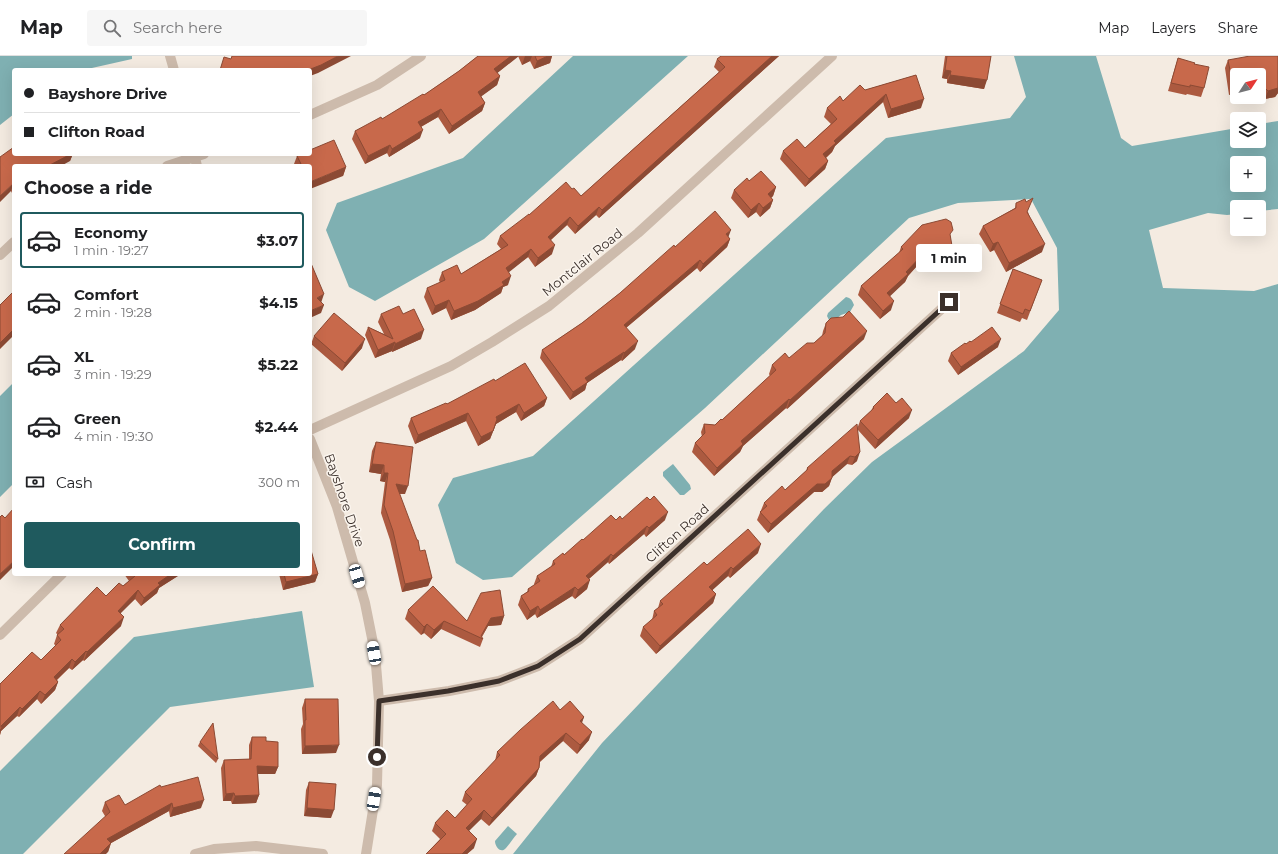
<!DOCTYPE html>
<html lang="en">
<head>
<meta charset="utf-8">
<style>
	body { margin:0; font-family:Montserrat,sans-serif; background:#f6f6f6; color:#202124; height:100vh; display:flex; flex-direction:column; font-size:15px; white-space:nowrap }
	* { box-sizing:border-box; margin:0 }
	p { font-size:13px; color:#757577 }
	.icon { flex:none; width:22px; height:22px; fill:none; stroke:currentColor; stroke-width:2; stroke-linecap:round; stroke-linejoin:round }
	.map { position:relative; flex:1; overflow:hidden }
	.sheet { position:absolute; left:12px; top:108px; width:300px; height:412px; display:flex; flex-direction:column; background:#fff; border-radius:4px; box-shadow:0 4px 16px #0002 }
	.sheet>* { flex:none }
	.guide { position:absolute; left:12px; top:12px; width:300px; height:88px; border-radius:4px; box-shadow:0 4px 16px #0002; display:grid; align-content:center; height:88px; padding:0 12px; background:#fff }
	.needle { width:26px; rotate:54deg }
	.buttons { position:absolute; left:1230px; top:12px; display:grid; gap:8px }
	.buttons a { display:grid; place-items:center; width:36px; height:36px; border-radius:4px; background:#fff; box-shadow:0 4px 16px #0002; font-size:20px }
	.end { position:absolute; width:18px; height:18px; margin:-9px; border:5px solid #3b302b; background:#fff; box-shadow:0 0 0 2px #fff }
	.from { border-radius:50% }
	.bubble { position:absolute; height:28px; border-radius:4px; background:#fff; box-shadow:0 4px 16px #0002; font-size:13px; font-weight:700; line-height:28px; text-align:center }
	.car { position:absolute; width:12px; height:24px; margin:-12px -6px; border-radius:5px; box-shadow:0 0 3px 1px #0007; background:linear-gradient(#fff 24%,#345 0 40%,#fff 0 76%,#345 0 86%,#fff 0) }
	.guide b { display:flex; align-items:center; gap:14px; height:38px; font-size:15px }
	.guide b+b { border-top:1px solid #e0e0e0 }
	.guide i { width:10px; height:10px; background:#202124 }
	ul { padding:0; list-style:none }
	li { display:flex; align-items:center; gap:12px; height:56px; margin:0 8px 6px; padding:0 4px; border:2px solid transparent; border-radius:4px }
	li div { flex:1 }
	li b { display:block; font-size:15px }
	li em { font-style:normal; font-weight:700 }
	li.on { border-color:#1f5a5e }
	li>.icon { width:36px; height:36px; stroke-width:1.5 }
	h2 { padding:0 12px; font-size:18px; line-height:48px }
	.pay { display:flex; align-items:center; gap:10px; height:44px; padding:0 12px; font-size:15px }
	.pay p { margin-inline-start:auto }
	.action { display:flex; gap:8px; margin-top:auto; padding:8px 12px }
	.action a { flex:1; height:46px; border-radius:4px; background:#1f5a5e; color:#fff; font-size:16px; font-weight:700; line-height:46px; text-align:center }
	header { display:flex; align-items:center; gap:24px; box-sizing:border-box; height:56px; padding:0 20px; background:#fff; border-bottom:1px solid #e0e0e0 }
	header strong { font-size:19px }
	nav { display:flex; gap:22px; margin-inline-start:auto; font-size:14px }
	.search { width:280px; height:36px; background:#f6f6f6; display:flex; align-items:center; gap:10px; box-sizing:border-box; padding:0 14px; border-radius:4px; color:#757577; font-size:15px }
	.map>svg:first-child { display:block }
	.water { fill:#7fb0b2; fill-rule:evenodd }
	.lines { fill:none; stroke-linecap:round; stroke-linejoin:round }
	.minor { stroke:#cdbbac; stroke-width:10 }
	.tertiary { stroke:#cdbbac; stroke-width:10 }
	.wall { fill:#ac5a40 }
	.shaded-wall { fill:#8c4a34 }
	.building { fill:#c8694b; stroke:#8c4a34 }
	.route { stroke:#3b302b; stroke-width:5 }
	.labels { text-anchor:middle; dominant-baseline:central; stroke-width:3; stroke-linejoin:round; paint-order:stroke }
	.street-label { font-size:13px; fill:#3b302b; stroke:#fbf5ee }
</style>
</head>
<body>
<header>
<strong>Map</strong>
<div class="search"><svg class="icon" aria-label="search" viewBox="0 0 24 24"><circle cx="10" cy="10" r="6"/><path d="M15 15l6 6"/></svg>Search here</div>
<nav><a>Map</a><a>Layers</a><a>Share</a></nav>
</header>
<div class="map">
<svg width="1278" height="798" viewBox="0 0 1278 798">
	<rect width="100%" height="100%" fill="#f4ebe1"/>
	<path class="water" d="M0,0H132V3L83,14H14V58L0,69Z
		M573,0H688L484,183L375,245L349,231L326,174L337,147L463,102Z
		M1014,0H1096L1121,82L1132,90L1237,72V85H1259V68L1278,65V153L1259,155V151H1237V158L1227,159L1208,157L1149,174L1163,232L1254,235L1278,228V798H513L602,687L824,453L872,406L1024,295L1059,254L1057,192L1031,143L958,147L909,162L705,352L512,521L483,524L456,507L438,449L453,422L533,400L886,82L1010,62L1026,41ZM1237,107H1259V129H1237Z
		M846,241C851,242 852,244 854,249L850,256L841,259L836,263L829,264L827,260L828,257Z
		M14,326V427L0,441V340Z
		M673,408L690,429L691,433L684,439H680L663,420V416Z
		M302,555L314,631L170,651L23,798H0V715L134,581Z
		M508,770L517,778C513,782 510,788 506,792C501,798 495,791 495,785Z"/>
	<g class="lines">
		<path class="minor" d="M310,59L377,29L421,0
			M167,110L204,98
			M0,199L14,186
			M310,374L451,310L492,286L549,250L638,177L832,0
			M0,579L62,518
			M379,645L449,635L499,625L538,610L580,583L949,246
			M195,798L214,793L256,790L323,798"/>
		<path class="tertiary" d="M170,0L174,14
			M194,98L197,110
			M310,383L337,451L365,547L375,597L379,645L377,729L366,798"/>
	</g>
	<path class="wall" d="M478,0H552L550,7L534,13L530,5L522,9L518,0L497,17L500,20L497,29L481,40L485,47L482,55L449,78L438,61L421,71L420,82L389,101L387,97L365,108L352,83L355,75L382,63L424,39L459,15Z
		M721,0H779L599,162L596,159L575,178L567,169L551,184L552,198L535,211L528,201L508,216V229L503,231L501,237L475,254L451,264L446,252L432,259L424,241L427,232L440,227L439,224L442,216L461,218L501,193L497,188L500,180L529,159L572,133L581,140L719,16L714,11L717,3Z
		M945,0H991L984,33L947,27V23L942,22Z
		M1278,0V37L1275,41L1265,43L1262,40L1259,19L1229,39L1225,12L1228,4Z
		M1178,2L1194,8L1204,32L1201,41L1187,38L1186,39L1168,35Z
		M916,19L921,52L888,62L883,46L835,90L832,96L826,102L828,105L825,113L805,131L780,103L783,95L805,92L831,68L824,61L827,52L865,34Z
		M14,98H78L72,100L70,105L14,110V136L12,137L11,135Z
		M297,100L346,111L343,120L310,110H295L294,108Z
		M749,125L776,131L773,140L771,142L773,144L770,152L760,161L756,156L748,162L731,142L734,134Z
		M1016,147L1028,156L1042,196L1006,216L994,194L990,196L979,178L983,170L1015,152Z
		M950,180L952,190L949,198L927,205L924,202L908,220L905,226L889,240L891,254L880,263L858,239L861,230L899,197L901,191Z
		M728,181L730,183L727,191L700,216L697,212L626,272L635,293L622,305L621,304L587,327L585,334L570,344L540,302L542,294L582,267L620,237L675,191Z
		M1013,213L1042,224L1027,264L1022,262L1020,266L997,257Z
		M381,258H403L421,283L392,296V295L375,302L365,279L368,271L384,278L378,266Z
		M826,267L864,283L787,353L786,352L743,390L740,396L714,420L692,396L695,387L702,381L701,376L704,368L715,369L722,364L770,320L769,318L772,309L789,302L814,287L822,280L823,275Z
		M314,280L362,292L342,315L311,288Z
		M966,288L998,291L958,319L948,305L951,297Z
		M495,325L547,342L544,350L521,365L516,356L496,368L490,383L478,390L466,365L415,388L408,370L411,362L447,348Z
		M873,351L909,362L875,393L858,374L857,405L852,409L847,408L832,421L829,430L822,436H814L768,477L757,464L764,447L785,434L806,415L807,412L857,373L860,365L871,355Z
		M376,386L405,438H399L420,495L432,522L428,530L402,536L390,484L381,457L385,426L380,425L381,418L369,416L372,395Z
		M622,463L665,464L646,481L644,478L609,508L608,506L589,523L587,533L575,543L572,540L537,562L535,558L527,564L518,549L521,540L527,536L528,533L535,529L534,528L537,520L551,511L553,505L564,499L583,484L616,464Z
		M758,497L730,522L728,520L712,534L716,538L713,547L656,598L640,580L643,571L652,564L654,555L658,552L660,545L707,509Z
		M124,518H181L159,532L157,537L141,550L135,543L120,557L121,570L84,605L83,604L72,614L69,612L57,624L58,626L55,634L41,648L37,643L19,661L17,660L1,675L0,679V628L41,604L56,590L54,588L57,579H58L56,577L60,569L123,530L129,525Z
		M279,518H318L315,526L283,534Z
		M408,554L467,565L504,560L501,569L488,570L482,581L483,583L480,591L441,573L431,583L424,577L421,579L405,563Z
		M305,643L336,697L302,698L301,673L303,668L302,652Z
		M560,654L584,661L582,666L589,684L577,698L563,685L540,706L539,712L536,720L489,770L481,763L468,775L474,792L467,798H426L440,783L432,775L435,767L455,762L467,749L462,745L465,736L495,705L497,696Z
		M252,681L266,685L278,711L275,718H258L259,739L256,747L232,748L231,745H223L221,712L224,704L249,703V689Z
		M200,686L218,703L216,707L198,690Z
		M309,726L331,762L304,760L306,734Z
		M161,731L201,752L170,761L169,755L111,787L108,796L105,760L102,755L105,746L125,749Z"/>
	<path class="shaded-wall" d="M338,0H351L318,17L310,20V14H308Z
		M511,0H519L491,22L494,13Z
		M525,0H532L530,5L522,9Z
		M548,0H552L550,7L534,13L537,5Z
		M772,0H779L599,162L602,154Z
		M945,14L951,15L947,23L942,22Z
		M950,19L987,24L984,33L947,27Z
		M500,20L497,29L475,45L478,36Z
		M1237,29V37L1229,39L1233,30Z
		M1265,32L1262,40L1259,41V33Z
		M1278,32V37L1275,41L1265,43L1268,35Z
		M886,38L883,46L835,90L832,96L820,107L823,98L834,85Z
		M1245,41H1256L1244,43Z
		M924,43L921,52L888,62L891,53Z
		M485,47L482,55L449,78L452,70Z
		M441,53L438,61L415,74L418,66Z
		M423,74L420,82L389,101L392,93Z
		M390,89L387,97L365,108L368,100Z
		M69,98H78L72,100L70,105L61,110H48Z
		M828,105L825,113L805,131L809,123Z
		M346,111L343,120L310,133V126Z
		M14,127L11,135L0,146V140Z
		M776,131L773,140L765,147L768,138Z
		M773,144L770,152L760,161L763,152Z
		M759,147L756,156L748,162L751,154Z
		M599,151L596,159L575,178L578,170Z
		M570,161L567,169L545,189L548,181Z
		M731,174L728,182L726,178Z
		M730,183L727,191L700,216L703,208Z
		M998,186L994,194L990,196L993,188Z
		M1045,188L1042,196L1006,216L1009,207Z
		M555,189L552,198L535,211L538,202Z
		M952,190L949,198L927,205L930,196Z
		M531,193L528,201L503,221L506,212Z
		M927,194L924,202L908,220L905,226L884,246L887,237Z
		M700,204L697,212L621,276L624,269Z
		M511,220L508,229L503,231L501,237L475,254L451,264L454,255Z
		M324,238L321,247L317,242Z
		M449,244L446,252L432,259L435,250Z
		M894,245L891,254L880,263L883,255Z
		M324,249L321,257L310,262V255Z
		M14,273V279L0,293V287Z
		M424,274L421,283L392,296L395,288Z
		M867,275L864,283L787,353L790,344Z
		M365,283L362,292L342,315L345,307Z
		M1001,283L998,291L958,319L961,311Z
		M638,285L635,293L622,305L624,297Z
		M395,286L392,295L375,302L378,294Z
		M624,296L621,304L587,327L585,334L570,344L573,336L585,322Z
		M547,342L544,350L521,365L524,357Z
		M789,343L786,352L743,390L740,396L714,420L717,412L741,385Z
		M519,348L516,356L496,368L490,383L478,390L481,381L496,361Z
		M912,354L909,362L875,393L878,384Z
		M468,357L466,365L415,388L418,379Z
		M860,396L857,405L852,409L855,401Z
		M850,400L847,408L829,424L832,415Z
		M372,408L384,409L381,418L369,416Z
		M384,417H388L385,426L380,425Z
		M832,422L829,430L822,436H814L768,477L771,468L817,428Z
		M396,428L408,430L405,438L393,437Z
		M668,456L665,464L646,481L649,472Z
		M647,470L644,478L609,508L613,500Z
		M761,488L758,497L730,522L733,513Z
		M611,498L608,506L583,528L586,520Z
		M14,505V510L0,524V518Z
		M731,511L728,520L706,540L709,531Z
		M171,518H181L159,532L157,537L141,550L144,542L158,527Z
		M318,518L315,526L283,534L286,526Z
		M432,522L428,530L402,536L405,528Z
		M590,524L587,533L575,543L578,534Z
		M575,531L572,540L537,562L540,554Z
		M138,534L135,543L115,563L118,555Z
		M716,538L713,547L656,598L660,590Z
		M538,550L535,558L527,564L530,555Z
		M504,560L501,569L488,570L481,582L491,562Z
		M124,561L121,570L84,605L87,596Z
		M444,565L441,573L431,583L434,574Z
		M427,568L424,577L421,579L424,571Z
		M86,595L83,604L72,614L75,606Z
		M72,603L69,612L51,629L54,621Z
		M58,626L55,634L41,648L45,639Z
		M40,635L37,643L19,661L22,653Z
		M20,651L17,660L1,675L0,679V673L1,670Z
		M584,661L581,669L580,665Z
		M592,676L589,684L577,698L580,689Z
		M566,677L563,685L537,708L540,700Z
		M339,689L336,697L302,698L305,690Z
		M257,710L278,711L275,718H254Z
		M539,712L536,720L489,770L492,762Z
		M234,737L231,745H223L226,738Z
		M259,739L256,747L232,748L235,740Z
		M204,744L201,752L170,761L173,752Z
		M172,747L169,755L104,791L107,783Z
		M307,752L334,754L331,762L304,760Z
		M484,754L481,763L463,781L466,772Z
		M477,783L474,792L467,798H462Z
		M111,787L108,796L106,798H100Z"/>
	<path class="building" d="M232,0H338L321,9L308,14H220L224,1L231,3Z
		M478,0H511L494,13L500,20L478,36L485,47L452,70L441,53L418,66L423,74L392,93L390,89L368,100L355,75L381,61L382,63L423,38L424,39L459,15Z
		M535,0H548L537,5Z
		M721,0H772L602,154L599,151L578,170L570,161L548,181L555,189L538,202L531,193L506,212L511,220L502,226L504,229L478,245L454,255L449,244L435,250L427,232L445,224L442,216L457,209L461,218L508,189L500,180L529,158V159L566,126L572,133L574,132L581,140L725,11L717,3Z
		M947,0H991L987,24L950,19L951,15L945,14Z
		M1250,0H1278V32L1268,35L1265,32L1259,33V19H1237V29L1233,30L1228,4Z
		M1178,2L1195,7L1194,8L1209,11L1204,32L1190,29V31L1171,27Z
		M916,19L924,43L891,53L886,38L834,85L836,87L823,98L828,105L809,123L783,95L797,83L805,92L837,63L827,52L840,40L843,45L860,29L865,34Z
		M334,84L346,111L310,126V110H302L297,100L301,98H310V94Z
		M14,91V98H71L48,110H14V127L0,140V101Z
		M761,115L776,131L768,138L773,144L763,152L759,147L751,154L734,134L747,122L749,125Z
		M1033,142L1027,156L1045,188L1009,207L998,186L993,188L983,170L1016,152V147L1025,143L1026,146Z
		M715,155L731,174L726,178L730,183L703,208L700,204L624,269L638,285L624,297V296L585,322L588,326L573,336L542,294L582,267L620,237L674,189L675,191Z
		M946,163L951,166L953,174L950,178L952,190L930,196L927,194L906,216L908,218L887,237L894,245L883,255L861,230L903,193L901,191L922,169Z
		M310,205L324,238L317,242L324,249L310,255Z
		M1013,213L1042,224L1030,255L1025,253L1023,258L1000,248Z
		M14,235V273L0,287V249Z
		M399,250L403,258L414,253L424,274L395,288V286L378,294L368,271L393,283L381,258Z
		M849,255L867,275L790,344L789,343L741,385L743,388L717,412L695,387L705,377L704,368L715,369L721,363L722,364L776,314L772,309L785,297L789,302L807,287H814L825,277L826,267L831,262L843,261Z
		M334,257L365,283L345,307L314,280Z
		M992,271L1001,283L961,311L951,297L965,287L966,288L970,285L971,286Z
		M525,307L547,342L524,357L519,348L496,361L497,363L493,375L481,381L468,357L418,379L411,362L446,347L447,348L494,323L495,325Z
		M887,337L896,347L902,342L912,354L878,384L860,365L874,352L873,351Z
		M857,368L860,396L855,401L850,400L832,415V422L825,428H817L771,468L760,456L767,450L764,447L782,430L785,434L808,413L807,412Z
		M376,386L413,391L408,430L396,428L417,484H418L420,495L425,494L432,522L405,528L393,475L384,449L388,417H384V409L372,408Z
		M654,440L668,456L649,472L647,470L613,500L611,498L586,520L590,524L578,534L575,531L540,554L538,550L530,555L521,540L529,535L528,533L540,525L537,520L555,508L553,505L563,497L564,499L582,483L583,484L611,459L616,464L620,460L622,463L647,441L650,444Z
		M14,452V505L0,518V461L2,459L5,462Z
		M748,473L761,488L733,513L731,511L709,531L716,538L660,590L643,571L657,559L654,555L663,548L660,545L704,506L707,509Z
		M310,491L318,518L286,526L284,518H310Z
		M134,518H171L158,527L160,529L144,542L138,534L118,555L124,561L87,596L86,595L75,606L72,603L54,621L58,626L45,639L40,635L22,653L20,651L1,670L2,672L0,674V628L32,596L41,604L61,584L57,579L64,573L60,569L97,531L106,540L119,527L123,530L135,520Z
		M433,530L467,565L481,537L500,534L504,560L491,562L481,580L483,583L444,565L434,574L427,568L424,571L408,554Z
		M305,643H338L339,689L305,690V664H306Z
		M553,645L560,654L570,645L584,661L580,665L592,676L580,689L566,677L540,700L539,712L492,762L484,754L466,772L477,783L462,798H426L446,778L435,767L447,754L455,762L472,743L465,736L500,699L497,696L520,674Z
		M213,667L218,703L200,686Z
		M252,681H266V685L278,686V711L257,710L259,739L235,740L234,737L226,738L224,704L251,703Z
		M198,721L204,744L173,752L172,747L107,783L111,787L100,798H64L110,756L105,746L119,739L125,749L160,729L161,731Z
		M309,726L336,728L334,754L307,752Z"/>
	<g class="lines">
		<path class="route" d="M377,701L379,645L448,635L499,625L538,610L580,583L949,246"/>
	</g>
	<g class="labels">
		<g class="street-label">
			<text transform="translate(582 206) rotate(-39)">Montclair Road</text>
			<text transform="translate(345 444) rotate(71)">Bayshore Drive</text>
			<text transform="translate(677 477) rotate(-42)">Clifton Road</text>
		</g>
	</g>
</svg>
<div class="buttons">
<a><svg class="needle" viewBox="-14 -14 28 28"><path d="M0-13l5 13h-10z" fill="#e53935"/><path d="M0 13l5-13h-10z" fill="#757577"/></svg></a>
<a><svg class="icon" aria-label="layers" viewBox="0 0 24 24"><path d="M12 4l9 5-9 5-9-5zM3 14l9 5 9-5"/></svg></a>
<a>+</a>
<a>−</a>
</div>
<i class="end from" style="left:377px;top:701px"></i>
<i class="end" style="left:949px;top:246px"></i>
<div class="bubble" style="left:916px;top:188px;width:66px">1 min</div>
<i class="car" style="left:357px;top:520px;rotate:163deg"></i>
<i class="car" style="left:374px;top:597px;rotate:350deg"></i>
<i class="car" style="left:374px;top:743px;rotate:9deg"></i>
<div class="guide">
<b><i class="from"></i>Bayshore Drive</b>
<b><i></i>Clifton Road</b>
</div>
<section class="sheet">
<h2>Choose a ride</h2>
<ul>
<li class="on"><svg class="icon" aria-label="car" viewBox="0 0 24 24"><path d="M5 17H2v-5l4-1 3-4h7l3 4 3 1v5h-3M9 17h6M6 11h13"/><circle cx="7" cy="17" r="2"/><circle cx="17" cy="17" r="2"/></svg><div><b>Economy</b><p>1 min · 19:27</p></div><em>$3.07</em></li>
<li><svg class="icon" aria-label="car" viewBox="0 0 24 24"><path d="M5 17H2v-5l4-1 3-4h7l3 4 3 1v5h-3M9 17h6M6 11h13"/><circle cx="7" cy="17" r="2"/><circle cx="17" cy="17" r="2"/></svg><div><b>Comfort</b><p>2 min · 19:28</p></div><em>$4.15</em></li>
<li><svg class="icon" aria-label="car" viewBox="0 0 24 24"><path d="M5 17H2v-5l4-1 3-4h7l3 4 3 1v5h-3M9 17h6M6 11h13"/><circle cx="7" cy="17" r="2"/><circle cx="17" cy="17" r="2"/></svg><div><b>XL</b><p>3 min · 19:29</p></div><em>$5.22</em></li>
<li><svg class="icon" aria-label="car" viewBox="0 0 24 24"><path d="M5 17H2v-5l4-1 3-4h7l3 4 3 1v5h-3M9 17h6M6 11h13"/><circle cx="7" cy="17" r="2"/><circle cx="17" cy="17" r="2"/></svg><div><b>Green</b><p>4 min · 19:30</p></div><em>$2.44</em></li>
</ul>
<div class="pay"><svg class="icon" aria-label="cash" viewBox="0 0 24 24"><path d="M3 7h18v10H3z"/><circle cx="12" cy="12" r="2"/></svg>Cash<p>300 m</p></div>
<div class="action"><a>Confirm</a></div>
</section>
</div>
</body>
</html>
